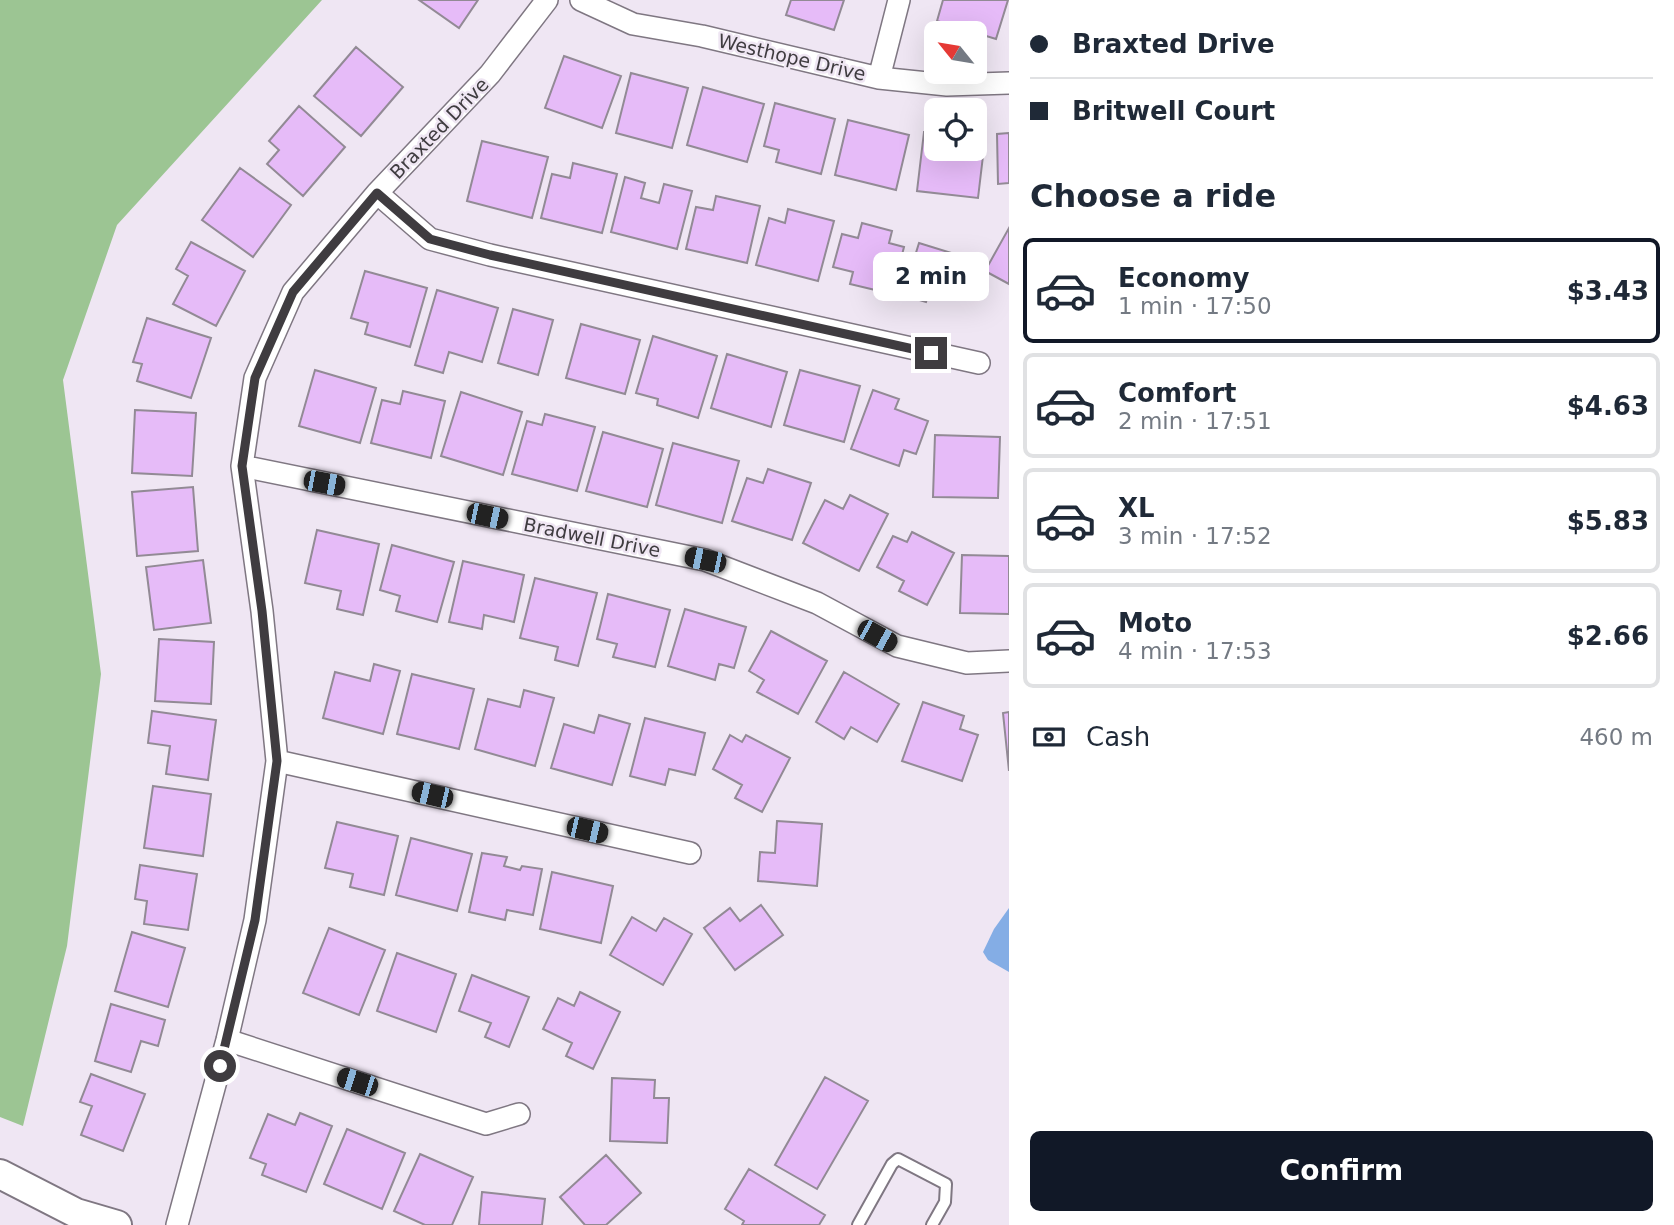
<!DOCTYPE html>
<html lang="en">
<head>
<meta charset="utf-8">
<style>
	body { margin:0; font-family:"DejaVu Sans",sans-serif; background:#f2f2f3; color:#1f2937; height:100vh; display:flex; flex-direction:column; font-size:26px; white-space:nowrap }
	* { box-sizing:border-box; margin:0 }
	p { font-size:23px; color:#747a83 }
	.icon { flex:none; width:38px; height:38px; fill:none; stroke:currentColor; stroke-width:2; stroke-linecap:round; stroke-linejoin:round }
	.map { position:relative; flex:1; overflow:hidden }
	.details { display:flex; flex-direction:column; background:#fff; width:665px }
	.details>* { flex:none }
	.banner { display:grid; align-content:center; height:154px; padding:0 21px; background:#fff }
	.needle { width:46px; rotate:300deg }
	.buttons { position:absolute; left:924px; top:21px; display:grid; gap:14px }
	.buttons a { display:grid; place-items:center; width:63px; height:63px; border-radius:10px; background:#fff; box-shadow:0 7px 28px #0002; font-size:35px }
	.end { position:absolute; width:32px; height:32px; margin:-16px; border:9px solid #3f3c40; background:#fff; box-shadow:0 0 0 4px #fff }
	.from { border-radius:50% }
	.bubble { position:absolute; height:49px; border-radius:10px; background:#fff; box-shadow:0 7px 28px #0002; font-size:23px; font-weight:700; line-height:49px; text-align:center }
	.car { position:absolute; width:21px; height:42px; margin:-21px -10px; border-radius:9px; box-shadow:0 0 5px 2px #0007; background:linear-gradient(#222 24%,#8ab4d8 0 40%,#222 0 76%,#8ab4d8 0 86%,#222 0) }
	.banner b { display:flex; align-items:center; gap:24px; height:66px; font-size:26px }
	.banner b+b { border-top:2px solid #e0e1e3 }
	.banner i { width:18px; height:18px; background:#1f2937 }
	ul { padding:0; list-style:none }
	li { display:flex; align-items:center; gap:21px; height:105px; margin:0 14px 10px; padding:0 7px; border:4px solid #e0e1e3; border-radius:10px }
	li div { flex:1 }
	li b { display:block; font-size:26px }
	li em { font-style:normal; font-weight:700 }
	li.current { border-color:#111827 }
	li>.icon { width:63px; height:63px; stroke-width:1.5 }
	h2 { padding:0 21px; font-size:32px; line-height:84px }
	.pay { display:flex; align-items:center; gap:18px; height:77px; padding:0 21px; font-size:26px }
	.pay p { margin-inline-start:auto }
	.action { display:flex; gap:14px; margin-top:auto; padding:14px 21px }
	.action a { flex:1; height:80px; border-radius:10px; background:#111827; color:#fff; font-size:28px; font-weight:700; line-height:80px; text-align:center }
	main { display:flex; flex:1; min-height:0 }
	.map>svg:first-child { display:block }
	.green { fill:#9cc593 }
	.water { fill:#84ade5 }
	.building { fill:#e6bbf8; stroke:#928a95; stroke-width:2 }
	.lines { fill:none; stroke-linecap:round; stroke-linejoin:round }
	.service-casing { stroke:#7f7782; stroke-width:14 }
	.minor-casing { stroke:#7f7782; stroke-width:24 }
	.tertiary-casing { stroke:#7f7782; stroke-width:32 }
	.service { stroke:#fff; stroke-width:10 }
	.minor { stroke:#fff; stroke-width:21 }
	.tertiary { stroke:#fff; stroke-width:28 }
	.route { stroke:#3f3c40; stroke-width:9 }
	.labels { text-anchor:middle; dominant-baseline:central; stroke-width:5; stroke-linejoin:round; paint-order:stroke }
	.street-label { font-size:19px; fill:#3f3c40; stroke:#efe6f3 }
</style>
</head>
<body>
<main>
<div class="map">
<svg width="1009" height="1225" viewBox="0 0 1009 1225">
	<rect width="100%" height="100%" fill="#efe6f3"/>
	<path class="green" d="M0,0H322L117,225L63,380L101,674L67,946L23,1126L0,1117Z"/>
	<path class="water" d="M1009,908V972L988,960L983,952L994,929Z"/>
	<path class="building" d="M419,0H478L459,28Z
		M791,0H844L834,30L786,15Z
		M943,0H1008L996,39L937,21Z
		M356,47L403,87L361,136L314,96Z
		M564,56L621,76L602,128L545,108Z
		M631,73L688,88L672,148L616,133Z
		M703,87L764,104L747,162L687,145Z
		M775,103L835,119L821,174L776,162L779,150L764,146Z
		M299,106L345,147L303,196L267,164L279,150L269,141Z
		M848,120L909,135L896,190L835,175Z
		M924,132L936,133V149H975V138L985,139L978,198L917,191Z
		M1009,133V183L998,184L997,134Z
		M482,141L548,157L532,218L467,201Z
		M573,163L617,174L602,233L541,218L552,174L570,178Z
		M240,168L291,205L253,257L202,220Z
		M625,177L645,183L641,198L659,203L664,184L692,191L677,249L611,232Z
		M716,196L760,206L747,263L686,249L696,207L713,210Z
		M788,209L834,221L818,281L756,265L769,218L785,223Z
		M862,223L892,231L889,243L904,247L892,294L850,284L853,272L833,267L842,234L858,238Z
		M1009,228V284L985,271Z
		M191,242L245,271L216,326L173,304L188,276L176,269Z
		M919,243L974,260L964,292L932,282L926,302L903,295Z
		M365,271L427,288L410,347L365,334L368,323L351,318Z
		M437,290L498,308L482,362L449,352L443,373L415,365Z
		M513,309L553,320L538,375L498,363Z
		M147,318L211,338L191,398L137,381L142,364L133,362Z
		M581,324L640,340L625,394L566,378Z
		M653,336L717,356L698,418L657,405L658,399L636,393Z
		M727,354L787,372L771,427L711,408Z
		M315,370L376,388L360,443L299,426Z
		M800,370L860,386L844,442L784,425Z
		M873,390L899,399L895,409L928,421L916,454L904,450L899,466L851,449Z
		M403,391L445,401L431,458L371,443L382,400L400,404Z
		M461,392L522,412L503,475L441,456Z
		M135,410L196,413L192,476L132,473Z
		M545,414L595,427L577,491L512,474L527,421L542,425Z
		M603,432L663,449L647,507L586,491Z
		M935,435L1000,437L998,498L933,497Z
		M673,443L739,461L722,523L656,505Z
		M768,469L811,483L792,540L732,521L747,478L763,483Z
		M193,487L198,551L137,556L132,492Z
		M850,495L888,514L859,571L803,543L825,500L843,509Z
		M317,530L379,544L363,615L337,609L341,591L305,583Z
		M912,532L954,553L927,605L899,591L904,581L877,567L893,536L907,542Z
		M392,545L454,562L437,622L396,611L400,596L380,590Z
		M962,555L1009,556V614L960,613Z
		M203,560L211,623L154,630L146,567Z
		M463,561L524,575L514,622L484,615L482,629L449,622Z
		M535,578L597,593L578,666L555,660L558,647L520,638Z
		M608,594L670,610L655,667L613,657L617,644L597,639Z
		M685,609L746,627L734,668L719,664L715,680L668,666Z
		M771,631L827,661L798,714L757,692L764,680L749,671Z
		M159,639L214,642L211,704L155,701Z
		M374,664L400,671L383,734L323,718L335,672L370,681Z
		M844,672L899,704L877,742L851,727L844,739L816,722Z
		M412,674L474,689L459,749L397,734Z
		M524,690L554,698L535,766L475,749L488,699L520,707Z
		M923,702L964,716L960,729L978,735L962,781L902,761Z
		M152,711L216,720L208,780L166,774L170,746L148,743Z
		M1009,712V771L1003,713Z
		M599,715L630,724L612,785L551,768L564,724L594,733Z
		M645,718L705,733L695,775L669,769L665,785L630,776Z
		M730,735L742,742L746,735L790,758L762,812L735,798L742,785L713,769Z
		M153,786L211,794L203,856L144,848Z
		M777,821L822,824L817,886L758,881L760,852L775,853Z
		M337,822L398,836L384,895L350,887L353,874L325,868Z
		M411,838L472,854L457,911L396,895Z
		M482,853L507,857L504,866L520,870L522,866L542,869L533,915L507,910L505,920L469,912Z
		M140,865L197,874L188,930L144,924L147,901L135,899Z
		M552,872L613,886L601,943L540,929Z
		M761,905L783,935L735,970L704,928L730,908L740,921Z
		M632,917L656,931L664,918L692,934L663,985L610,955Z
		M329,928L385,950L359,1015L303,993Z
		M132,932L185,948L168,1007L115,991Z
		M397,953L456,974L436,1032L377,1011Z
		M472,975L529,997L509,1047L485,1037L491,1023L459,1011Z
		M580,992L620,1012L593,1069L566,1056L572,1043L543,1029L558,998L574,1006Z
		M111,1004L165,1020L158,1046L141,1041L131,1072L95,1061Z
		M91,1074L145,1094L123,1151L81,1135L92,1106L80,1102Z
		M825,1077L868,1101L817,1189L775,1165Z
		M612,1078L655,1080L654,1098H669L667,1143L610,1141Z
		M300,1113L332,1126L306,1192L262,1175L266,1164L250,1158L268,1114L295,1125Z
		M347,1129L405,1153L382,1209L324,1184Z
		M420,1154L473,1177L452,1225H425L394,1211Z
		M606,1155L641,1193L606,1225H585L560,1197Z
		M749,1169L825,1215L819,1225H742L744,1221L725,1209Z
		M482,1192L545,1199L542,1225H479Z"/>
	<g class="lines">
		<g class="service-casing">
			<path id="service" d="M858,1225L892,1164L898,1159L946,1184L945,1202L932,1225"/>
		</g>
		<g class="minor-casing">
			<path id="minor" d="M581,0L633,24L702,36L879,78L947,85L1009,83
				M879,78L899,0
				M377,193L430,239L490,255L979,363
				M242,466L705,560L817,603L897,646L967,663L1009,661
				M277,761L690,853
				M227,1040L486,1124L519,1114
				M177,1225L227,1040L255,920L277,761L262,611L242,466L255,378L293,292L377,193L490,74L547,0"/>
		</g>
		<g class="tertiary-casing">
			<path id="tertiary" d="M0,1174L76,1213L117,1225"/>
		</g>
		<use href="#service" class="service"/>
		<use href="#minor" class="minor"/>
		<use href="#tertiary" class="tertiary"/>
	</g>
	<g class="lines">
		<path class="route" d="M220,1066L255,920L277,761L262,611L242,466L255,378L293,292L377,193L430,239L490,255L931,353"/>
	</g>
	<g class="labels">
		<g class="street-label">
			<text transform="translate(792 57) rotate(13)">Westhope Drive</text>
			<text transform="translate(439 128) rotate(-46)">Braxted Drive</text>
			<text transform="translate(592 537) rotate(11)">Bradwell Drive</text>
		</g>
	</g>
</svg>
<div class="buttons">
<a><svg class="needle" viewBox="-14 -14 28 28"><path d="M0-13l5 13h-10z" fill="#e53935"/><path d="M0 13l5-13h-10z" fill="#747a83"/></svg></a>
<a><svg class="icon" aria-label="locate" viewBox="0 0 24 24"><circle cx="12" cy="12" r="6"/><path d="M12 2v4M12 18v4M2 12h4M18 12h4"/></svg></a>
</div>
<i class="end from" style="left:220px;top:1066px"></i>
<i class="end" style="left:931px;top:353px"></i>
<div class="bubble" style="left:873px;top:252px;width:116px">2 min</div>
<i class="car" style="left:324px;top:483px;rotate:101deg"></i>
<i class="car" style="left:487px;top:516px;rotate:102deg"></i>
<i class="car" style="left:705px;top:560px;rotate:282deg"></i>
<i class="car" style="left:877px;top:636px;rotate:119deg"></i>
<i class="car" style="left:432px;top:795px;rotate:283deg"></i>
<i class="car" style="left:587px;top:830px;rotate:103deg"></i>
<i class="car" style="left:357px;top:1082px;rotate:288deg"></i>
</div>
<section class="details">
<div class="banner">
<b><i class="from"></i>Braxted Drive</b>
<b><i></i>Britwell Court</b>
</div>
<h2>Choose a ride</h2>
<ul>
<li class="current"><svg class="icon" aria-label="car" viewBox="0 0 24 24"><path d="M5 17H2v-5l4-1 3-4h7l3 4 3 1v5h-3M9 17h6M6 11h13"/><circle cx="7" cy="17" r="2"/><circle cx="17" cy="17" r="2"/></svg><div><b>Economy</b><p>1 min · 17:50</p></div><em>$3.43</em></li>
<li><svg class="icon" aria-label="car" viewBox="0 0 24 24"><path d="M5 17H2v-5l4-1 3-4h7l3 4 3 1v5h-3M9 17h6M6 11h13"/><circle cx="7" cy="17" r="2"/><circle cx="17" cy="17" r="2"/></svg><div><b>Comfort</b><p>2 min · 17:51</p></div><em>$4.63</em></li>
<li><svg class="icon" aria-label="car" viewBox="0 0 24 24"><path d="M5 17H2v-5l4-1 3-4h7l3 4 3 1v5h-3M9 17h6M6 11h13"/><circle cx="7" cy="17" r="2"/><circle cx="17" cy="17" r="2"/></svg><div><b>XL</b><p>3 min · 17:52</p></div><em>$5.83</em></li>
<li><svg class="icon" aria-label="car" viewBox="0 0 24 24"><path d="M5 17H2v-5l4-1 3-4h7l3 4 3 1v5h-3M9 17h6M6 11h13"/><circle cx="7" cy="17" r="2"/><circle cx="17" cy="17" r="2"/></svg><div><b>Moto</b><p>4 min · 17:53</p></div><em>$2.66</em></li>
</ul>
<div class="pay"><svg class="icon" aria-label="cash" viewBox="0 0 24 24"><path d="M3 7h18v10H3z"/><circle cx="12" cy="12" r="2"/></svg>Cash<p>460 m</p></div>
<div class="action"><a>Confirm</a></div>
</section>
</main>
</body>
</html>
